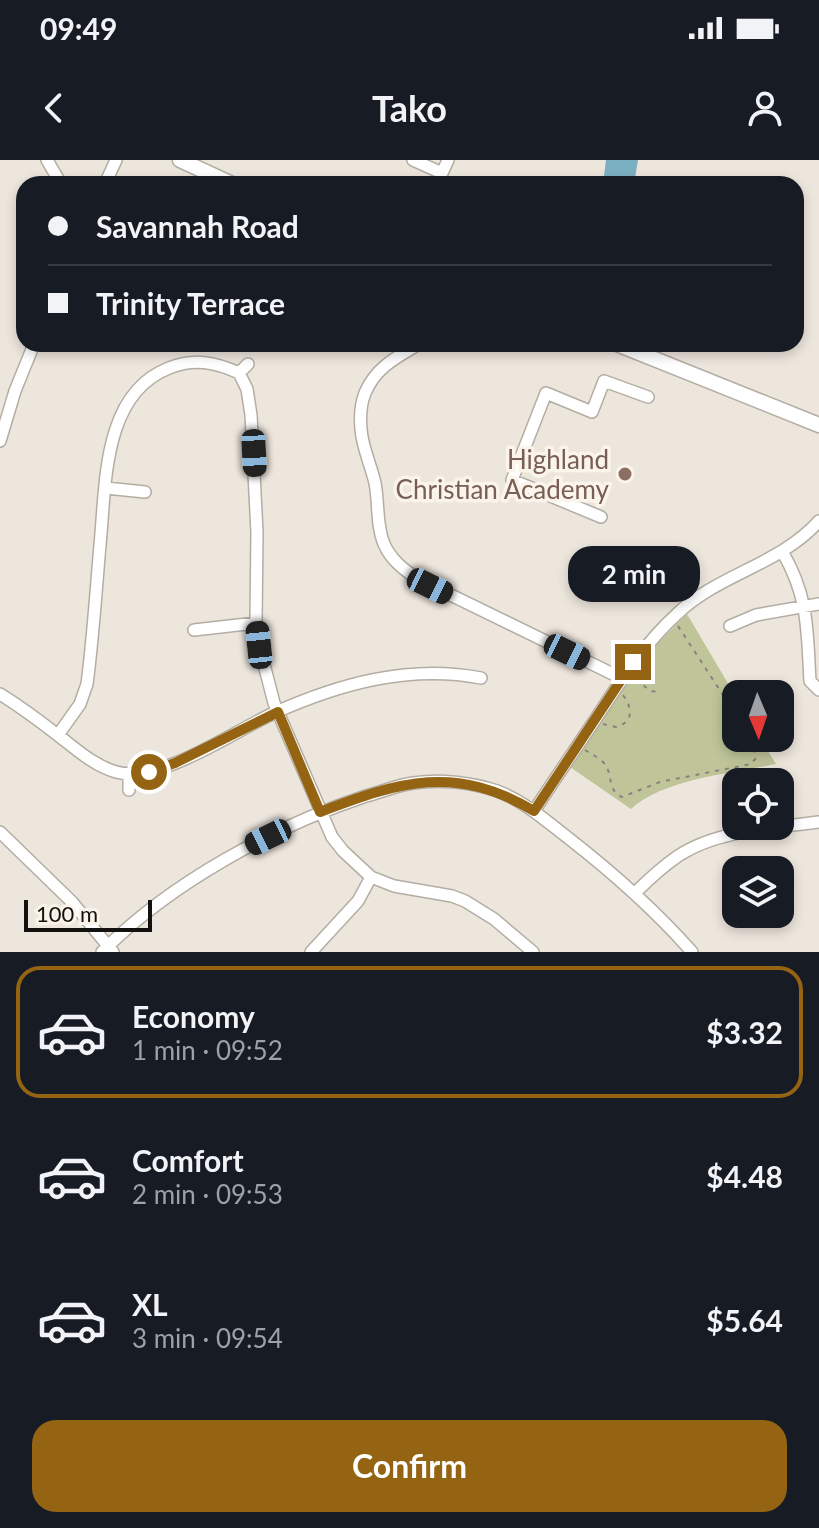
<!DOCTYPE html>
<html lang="en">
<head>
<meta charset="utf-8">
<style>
	body { margin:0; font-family:Lato,sans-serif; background:#20242c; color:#f1f3f6; height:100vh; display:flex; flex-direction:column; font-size:30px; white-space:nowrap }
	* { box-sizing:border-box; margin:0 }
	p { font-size:26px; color:#9ea1a6 }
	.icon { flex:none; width:44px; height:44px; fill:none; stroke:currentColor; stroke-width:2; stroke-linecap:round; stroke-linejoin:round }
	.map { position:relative; height:792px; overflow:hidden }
	.panel { display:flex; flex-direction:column; background:#171b24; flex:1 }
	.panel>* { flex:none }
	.banner { position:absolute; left:16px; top:16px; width:788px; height:176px; border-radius:24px; box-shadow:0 4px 12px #0003; display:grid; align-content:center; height:176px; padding:0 32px; background:#171b24 }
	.needle { width:52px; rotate:178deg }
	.fabs { position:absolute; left:722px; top:520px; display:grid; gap:16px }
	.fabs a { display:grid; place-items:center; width:72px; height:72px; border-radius:16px; background:#171b24; box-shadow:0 4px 12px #0003; font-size:40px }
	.scale { position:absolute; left:24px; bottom:20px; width:128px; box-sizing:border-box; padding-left:8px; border:4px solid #14120f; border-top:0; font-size:22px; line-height:28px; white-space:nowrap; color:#14120f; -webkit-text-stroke:6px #faf4ea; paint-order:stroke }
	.end { position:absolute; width:36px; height:36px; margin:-18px; border:10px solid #946413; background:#fff; box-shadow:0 0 0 4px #fff }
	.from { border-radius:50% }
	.bubble { position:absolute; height:56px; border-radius:24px; background:#171b24; box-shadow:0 4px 12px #0003; font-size:26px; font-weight:700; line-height:56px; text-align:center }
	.car { position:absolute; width:24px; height:48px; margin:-24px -12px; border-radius:10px; box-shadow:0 0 6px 2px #0007; background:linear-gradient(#222 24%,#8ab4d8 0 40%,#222 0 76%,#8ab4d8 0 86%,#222 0) }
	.banner b { display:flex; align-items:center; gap:28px; height:76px; font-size:30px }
	.banner b+b { border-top:2px solid #363941 }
	.banner i { width:20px; height:20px; background:#f1f3f6 }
	ul { padding:14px 0 0; list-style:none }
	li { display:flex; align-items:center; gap:24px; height:132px; margin:0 16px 12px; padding:0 16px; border:4px solid transparent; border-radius:24px }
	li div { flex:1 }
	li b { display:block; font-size:30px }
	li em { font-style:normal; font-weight:700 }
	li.selected { border-color:#946413 }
	li>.icon { width:72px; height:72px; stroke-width:1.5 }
	.button { display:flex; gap:16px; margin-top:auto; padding:16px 32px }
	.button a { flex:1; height:92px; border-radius:24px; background:#946413; color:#fff; font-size:32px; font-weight:700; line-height:92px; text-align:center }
	.status { display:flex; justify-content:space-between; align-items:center; height:56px; padding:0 40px; background:#171b24; direction:ltr }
	.status svg { height:22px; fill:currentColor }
	header { display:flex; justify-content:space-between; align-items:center; height:104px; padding:0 32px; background:#171b24; font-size:36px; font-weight:700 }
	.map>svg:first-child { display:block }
	.green { fill:#bfc599 }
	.water { fill:#7bb0c2 }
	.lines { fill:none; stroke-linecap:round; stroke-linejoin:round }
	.minor-casing { stroke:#b3ada4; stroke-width:14 }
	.major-casing { stroke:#b3ada4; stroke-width:17 }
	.path { stroke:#88847d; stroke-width:2; stroke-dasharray:4 6; stroke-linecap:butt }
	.minor { stroke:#fff; stroke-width:11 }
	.major { stroke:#fff; stroke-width:14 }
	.route { stroke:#946413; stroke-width:10 }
	.education-dot { fill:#8d6e63; stroke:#faf4ea; stroke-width:3 }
	.labels { text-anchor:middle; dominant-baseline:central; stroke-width:7; stroke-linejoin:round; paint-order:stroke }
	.education-label { font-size:26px; fill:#785e54; stroke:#faf4ea; text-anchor:end }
</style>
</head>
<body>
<div class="status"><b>09:49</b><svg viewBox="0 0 49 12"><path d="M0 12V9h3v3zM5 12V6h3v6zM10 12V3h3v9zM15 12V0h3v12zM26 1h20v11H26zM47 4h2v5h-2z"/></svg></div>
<header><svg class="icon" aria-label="back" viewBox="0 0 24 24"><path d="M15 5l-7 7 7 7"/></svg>Tako<svg class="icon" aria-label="person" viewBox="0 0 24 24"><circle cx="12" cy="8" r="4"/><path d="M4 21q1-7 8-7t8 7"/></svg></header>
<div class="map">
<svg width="819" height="792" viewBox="0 0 819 792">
	<rect width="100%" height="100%" fill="#ede6dd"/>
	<path class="green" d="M687,454L736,537V578H760L776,604C733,613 664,619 631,649L570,607L644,497Z"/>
	<path class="water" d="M606,0H638L634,24H603Z"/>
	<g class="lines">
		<g class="minor-casing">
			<path id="minor" d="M47,0L61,24
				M413,0L442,13
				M105,24L116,0
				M437,24L448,0
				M419,184C397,197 376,207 365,233C361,243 360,258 361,269C362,287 371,305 375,323C379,343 376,365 384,384C391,400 404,410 418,419L621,518
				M239,213L248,204
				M0,281L15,231L34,184
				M106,328L145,332
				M601,357L512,320L546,233L592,252L604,221L648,237
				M783,393C809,438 807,471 810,521
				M730,466L756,455L819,444
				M194,470L256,463
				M810,521L819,530
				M0,534C19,546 37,559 55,573C74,587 92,605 116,612C160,624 234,571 274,553C339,524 409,504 481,518
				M58,575L80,544L87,524C93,478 96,431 100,385C106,325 102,234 169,208C194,198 215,202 239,213L247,229L251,255L257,372L256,463L259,485L274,543L332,677L343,691L371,717L394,726L452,736L465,741L494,759L533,792
				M129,614V630
				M534,651C554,620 575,590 595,560C620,522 643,485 677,454C718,414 780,405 819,361
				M0,672L72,742L113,792
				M635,733C648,720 662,707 678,696C717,670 774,668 819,662
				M102,792C170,723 275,666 366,636C382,632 397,625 413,623C440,619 471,622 497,631C524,641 545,660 567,677C612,712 655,750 692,792
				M311,792L358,741L371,717"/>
		</g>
		<g class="major-casing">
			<path id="major" d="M180,0L232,24
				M617,184L819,265"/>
		</g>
		<path class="path" d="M678,466L736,555
			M636,519L650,531L660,532
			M603,564L616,567C635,562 632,546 622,534
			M585,590C591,594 598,597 603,602C614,613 606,630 622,637L660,622L751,604L756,598L751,578"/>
		<use href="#minor" class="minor"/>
		<use href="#major" class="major"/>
	</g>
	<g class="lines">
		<path class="route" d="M149,612L175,603L278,552L320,652C401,621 455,604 534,651L633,502"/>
	</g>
	<circle class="education-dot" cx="625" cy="314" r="8"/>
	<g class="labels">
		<g class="education-label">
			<text x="609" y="299">Highland<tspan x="609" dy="30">Christian Academy</tspan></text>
		</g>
	</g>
</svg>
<div class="fabs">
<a><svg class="needle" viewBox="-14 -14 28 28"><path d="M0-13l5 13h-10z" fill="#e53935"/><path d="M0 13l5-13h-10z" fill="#9ea1a6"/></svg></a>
<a><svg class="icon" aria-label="locate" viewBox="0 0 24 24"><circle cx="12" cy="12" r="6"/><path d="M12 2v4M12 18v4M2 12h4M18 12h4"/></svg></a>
<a><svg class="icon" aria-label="layers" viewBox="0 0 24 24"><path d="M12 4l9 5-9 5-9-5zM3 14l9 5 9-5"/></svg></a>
</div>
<div class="scale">100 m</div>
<i class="end from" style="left:149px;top:612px"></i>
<i class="end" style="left:633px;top:502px"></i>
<div class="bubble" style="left:568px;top:386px;width:132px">2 min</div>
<i class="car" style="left:254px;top:293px;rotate:177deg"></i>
<i class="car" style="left:430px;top:426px;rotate:116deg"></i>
<i class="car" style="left:259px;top:485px;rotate:354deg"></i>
<i class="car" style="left:567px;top:492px;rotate:116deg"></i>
<i class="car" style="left:268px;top:677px;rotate:244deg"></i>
<div class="banner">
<b><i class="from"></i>Savannah Road</b>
<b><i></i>Trinity Terrace</b>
</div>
</div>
<section class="panel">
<ul>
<li class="selected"><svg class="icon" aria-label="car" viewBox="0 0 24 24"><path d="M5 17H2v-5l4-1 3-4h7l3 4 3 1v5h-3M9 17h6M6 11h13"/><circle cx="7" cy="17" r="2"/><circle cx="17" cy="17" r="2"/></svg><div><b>Economy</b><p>1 min · 09:52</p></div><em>$3.32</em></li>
<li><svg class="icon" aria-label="car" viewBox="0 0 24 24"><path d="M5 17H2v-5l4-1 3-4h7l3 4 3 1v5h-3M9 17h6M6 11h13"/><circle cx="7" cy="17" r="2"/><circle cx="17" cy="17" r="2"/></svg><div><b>Comfort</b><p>2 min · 09:53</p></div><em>$4.48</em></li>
<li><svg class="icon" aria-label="car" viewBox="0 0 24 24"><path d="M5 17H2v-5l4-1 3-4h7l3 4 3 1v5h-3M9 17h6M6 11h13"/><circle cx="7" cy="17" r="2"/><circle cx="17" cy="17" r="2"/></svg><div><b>XL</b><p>3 min · 09:54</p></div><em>$5.64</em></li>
</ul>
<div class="button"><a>Confirm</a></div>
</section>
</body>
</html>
